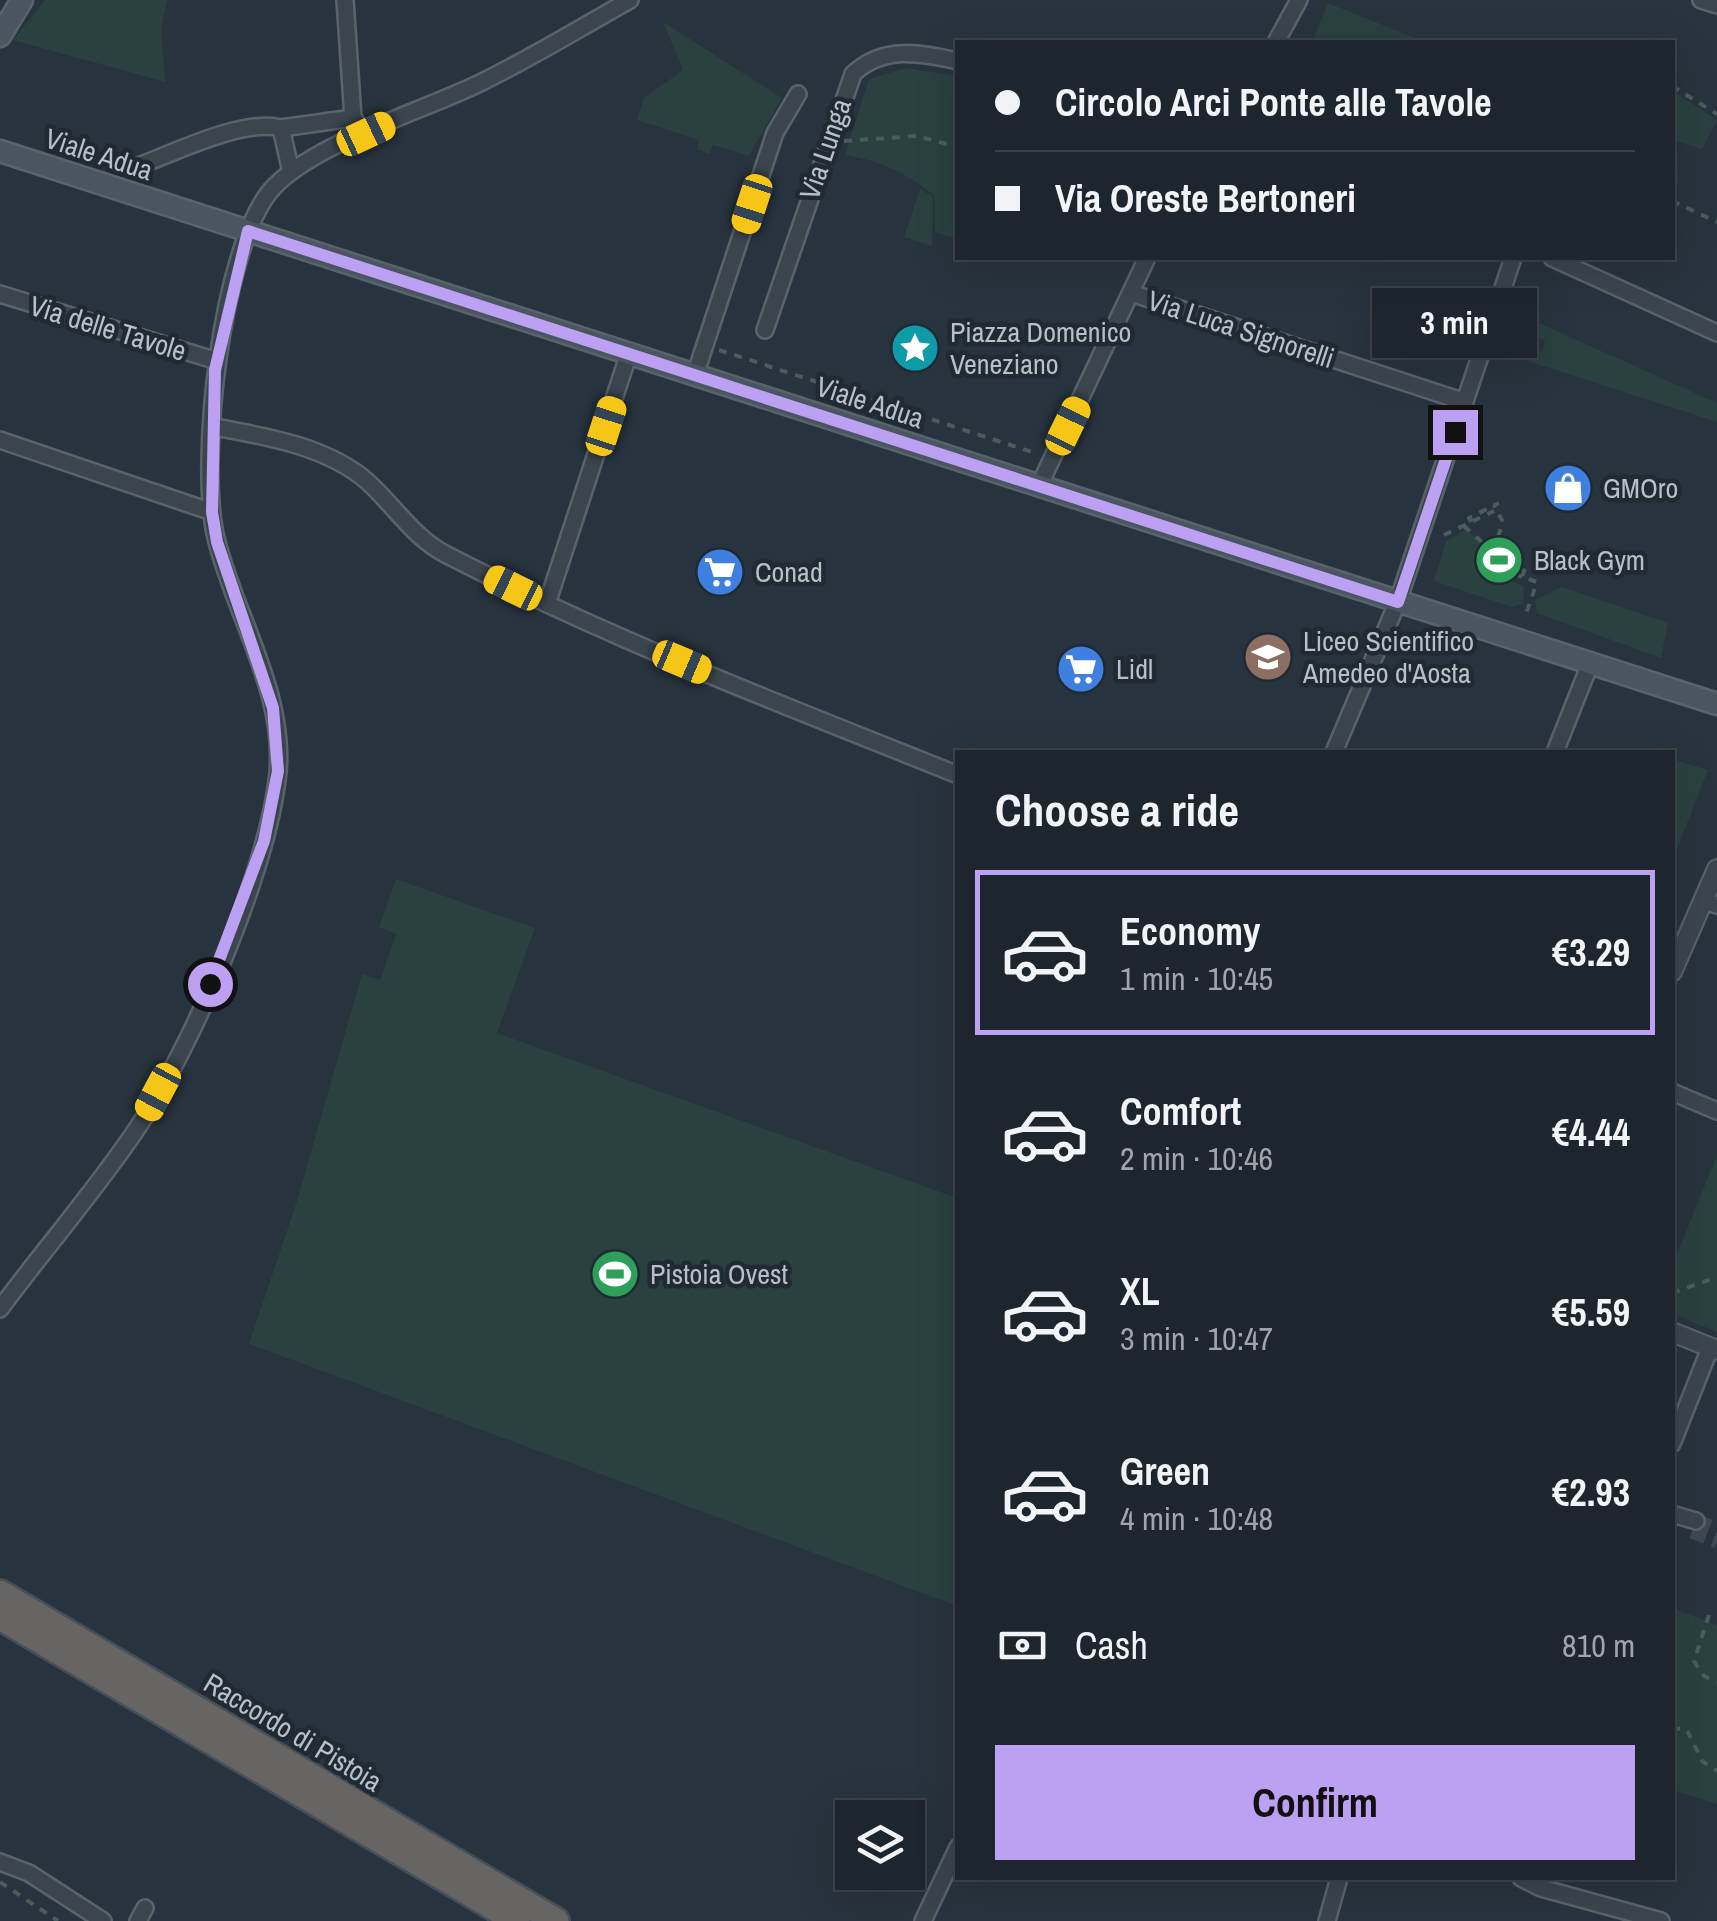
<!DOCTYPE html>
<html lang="en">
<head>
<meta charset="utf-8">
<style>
	body { margin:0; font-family:"Archivo Narrow",sans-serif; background:#2a323a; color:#f1f3f6; height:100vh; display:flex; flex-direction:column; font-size:38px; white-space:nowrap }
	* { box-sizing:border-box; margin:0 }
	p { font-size:32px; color:#a0a5aa }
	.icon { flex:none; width:55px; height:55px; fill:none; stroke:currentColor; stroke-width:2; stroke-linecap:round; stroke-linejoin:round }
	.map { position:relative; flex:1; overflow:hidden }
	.details { position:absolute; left:955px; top:750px; width:720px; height:1130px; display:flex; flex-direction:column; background:#1d262e; border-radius:0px; box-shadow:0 10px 40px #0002,0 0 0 2px #3b434a }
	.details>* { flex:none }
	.hud { position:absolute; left:955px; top:40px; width:720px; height:220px; border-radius:0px; box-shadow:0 10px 40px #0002,0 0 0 2px #3b434a; display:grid; align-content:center; height:220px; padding:0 40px; background:#1d262e }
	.fabs { position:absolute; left:835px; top:1800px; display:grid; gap:20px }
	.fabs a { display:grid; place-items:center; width:90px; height:90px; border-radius:0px; background:#1d262e; box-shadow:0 10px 40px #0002,0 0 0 2px #3b434a; font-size:50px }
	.end { position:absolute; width:45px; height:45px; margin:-22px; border:12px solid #bca0f2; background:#111; box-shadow:0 0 0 5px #111 }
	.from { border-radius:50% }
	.bubble { position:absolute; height:70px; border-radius:0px; background:#1d262e; box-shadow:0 10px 40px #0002,0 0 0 2px #3b434a; font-size:32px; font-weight:700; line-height:70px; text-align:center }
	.car { position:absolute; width:30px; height:60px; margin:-30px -15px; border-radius:12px; box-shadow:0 0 8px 2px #0007; background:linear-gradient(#f5c518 24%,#345 0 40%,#f5c518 0 76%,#345 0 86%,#f5c518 0) }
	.hud b { display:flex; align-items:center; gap:35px; height:95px; font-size:38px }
	.hud b+b { border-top:2px solid #3b434a }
	.hud i { width:25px; height:25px; background:#f1f3f6 }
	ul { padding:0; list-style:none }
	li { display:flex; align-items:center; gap:30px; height:165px; margin:0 20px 15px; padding:0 20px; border:5px solid transparent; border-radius:0px }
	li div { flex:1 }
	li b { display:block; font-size:38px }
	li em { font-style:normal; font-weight:700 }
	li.on { border-color:#bca0f2 }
	li>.icon { width:90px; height:90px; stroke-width:1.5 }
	h2 { padding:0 40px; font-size:45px; line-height:120px }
	.pay { display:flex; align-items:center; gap:25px; height:110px; padding:0 40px; font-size:38px }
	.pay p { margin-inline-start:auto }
	.button { display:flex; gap:20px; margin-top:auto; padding:20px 40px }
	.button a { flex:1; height:115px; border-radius:0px; background:#bca0f2; color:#111; font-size:40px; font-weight:700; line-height:115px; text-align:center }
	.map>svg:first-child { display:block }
	.green { fill:#2a4140 }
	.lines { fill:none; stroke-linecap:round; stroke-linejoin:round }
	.minor-tunnel { stroke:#3d4853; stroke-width:15; stroke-dasharray:15 8; stroke-linecap:butt }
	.minor-casing { stroke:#59636c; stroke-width:20 }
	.tertiary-casing { stroke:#59636c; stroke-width:22 }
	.secondary-casing { stroke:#59636c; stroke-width:25 }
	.trunk-casing { stroke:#465059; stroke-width:30 }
	.path { stroke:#495d5d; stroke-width:4; stroke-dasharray:8 8; stroke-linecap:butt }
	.minor { stroke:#3b454e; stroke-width:15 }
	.tertiary { stroke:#3b454e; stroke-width:18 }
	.secondary { stroke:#495561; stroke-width:20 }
	.trunk { stroke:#666564; stroke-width:25 }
	.route { stroke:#bca0f2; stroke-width:12 }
	.labels { text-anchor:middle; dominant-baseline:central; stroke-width:9; stroke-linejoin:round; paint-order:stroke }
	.street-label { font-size:28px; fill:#b7c0c9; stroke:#202a33 }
	.poi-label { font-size:28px; fill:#b7c0c9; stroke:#202a33; text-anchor:start }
</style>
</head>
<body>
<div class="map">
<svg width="1717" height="1921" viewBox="0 0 1717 1921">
	<rect width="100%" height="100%" fill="#27333e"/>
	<path class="green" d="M45,0H167L161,29L165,82L13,40Z
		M1328,3L1425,42H1312Z
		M663,22L782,98L749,156L713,145L710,154L697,149L699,140L637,120L644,98L683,70Z
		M906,68L957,76V239L935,232V196C906,173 882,161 845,155L869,79Z
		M1673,91L1717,120L1702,149L1677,141L1678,184L1673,182Z
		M920,189L933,197L932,246L904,237Z
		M1508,309L1717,403V422L1494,350L1499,336L1542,352L1545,340L1500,331Z
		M1466,529L1491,552L1480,558L1482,567L1524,587L1523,604L1512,607L1434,581L1446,541Z
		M1562,587L1668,623L1661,658L1537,613L1535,600Z
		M1675,760L1708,770L1673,859L1672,763Z
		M396,879L535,928L497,1033L957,1198V1606L249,1344L296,1204L362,974L380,980L396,934L379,927Z
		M1717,1155V1332L1673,1314V1264Z
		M1672,1608L1717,1625V1804L1673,1790Z"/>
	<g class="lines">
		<path class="minor-tunnel" d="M1696,1521L1717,1530
			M1692,1531L1717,1541"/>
		<g class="minor-casing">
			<path id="minor" d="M345,0L353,118L366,134
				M1701,0L1717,5
				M1276,42L1299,0
				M281,128L353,118
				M133,168C172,154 242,118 281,128L291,172
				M1552,258L1717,333
				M1131,293L1465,402
				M0,294L217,361
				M765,330L853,74C883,45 921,53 958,61
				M695,375L775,133L798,94
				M214,427C265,436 330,447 369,483C395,507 415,539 447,555C612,640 786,706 958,775
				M0,440L212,512
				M1039,486L1147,258
				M547,604L629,353
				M1334,752L1398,601L1513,258
				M1555,752L1590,664
				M1702,901L1717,905
				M1672,1092L1717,1111
				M0,1309C45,1248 96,1190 138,1127C193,1045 264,878 277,781C289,697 235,617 216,538C198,463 221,250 271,190C311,144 423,111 480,83C531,58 580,28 630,0
				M1672,1444L1710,1348
				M1672,1514L1696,1521
				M0,1862L29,1873L103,1921
				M1521,1878L1541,1888L1661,1921
				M138,1921L145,1908
				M923,1921L958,1847
				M1327,1921L1339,1878"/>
		</g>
		<g class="tertiary-casing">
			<path id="tertiary" d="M1672,972L1717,869
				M1672,1332L1717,1350"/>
		</g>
		<g class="secondary-casing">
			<path id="secondary" d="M0,36L22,0
				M0,151L1717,704"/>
		</g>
		<g class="trunk-casing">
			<path id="trunk" d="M0,1593L556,1921
				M0,1617L517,1921"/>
		</g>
		<path class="path" d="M1486,42L1488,40
			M1672,86L1717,114
			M844,141L917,136L958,147
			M1672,201L1717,222
			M719,350L1038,454
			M1471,522L1469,518L1499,503
			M1464,526L1493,552L1491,556L1525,568L1522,577L1537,582L1526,614
			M1444,535L1494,511
			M1493,552L1503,522L1494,505
			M1491,556H1484V562L1522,577
			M1672,1293L1717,1277
			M1709,1615L1694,1661L1704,1676L1717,1682
			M1672,1728L1687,1730L1702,1761L1717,1771
			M0,1882L58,1921"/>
		<use href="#minor" class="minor"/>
		<use href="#tertiary" class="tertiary"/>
		<use href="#secondary" class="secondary"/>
		<use href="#trunk" class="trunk"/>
	</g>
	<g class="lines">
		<path class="route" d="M210,984L264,841L278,771L273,708L217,542L212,512L215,370L248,231L1398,602L1455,432"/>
	</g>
	<defs>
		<g id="sight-disc" transform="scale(2.5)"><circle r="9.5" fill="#0f9aa8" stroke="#202a33"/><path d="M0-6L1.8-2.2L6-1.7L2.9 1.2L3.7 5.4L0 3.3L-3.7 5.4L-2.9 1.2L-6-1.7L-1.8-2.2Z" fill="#fff"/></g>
		<g id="shop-disc" transform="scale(2.5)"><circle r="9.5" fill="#3f7fe0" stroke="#202a33"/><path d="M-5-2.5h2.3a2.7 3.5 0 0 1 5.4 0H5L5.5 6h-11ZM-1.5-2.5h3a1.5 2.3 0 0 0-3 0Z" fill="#fff"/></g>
		<g id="stadium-disc" transform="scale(2.5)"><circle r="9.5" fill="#2e9e5b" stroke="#202a33"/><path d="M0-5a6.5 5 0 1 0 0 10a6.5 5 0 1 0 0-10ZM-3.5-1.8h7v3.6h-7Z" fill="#fff"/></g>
		<g id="supermarket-disc" transform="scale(2.5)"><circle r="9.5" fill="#3f7fe0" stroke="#202a33"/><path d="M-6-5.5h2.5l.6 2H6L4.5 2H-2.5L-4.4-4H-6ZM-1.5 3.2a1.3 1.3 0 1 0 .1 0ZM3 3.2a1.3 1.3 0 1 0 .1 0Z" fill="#fff"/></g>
		<g id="school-disc" transform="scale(2.5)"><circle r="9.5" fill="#8d6e63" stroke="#202a33"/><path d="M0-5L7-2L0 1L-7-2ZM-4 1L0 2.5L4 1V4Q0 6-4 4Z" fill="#fff"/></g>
	</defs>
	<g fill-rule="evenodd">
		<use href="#sight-disc" x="915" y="348"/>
		<use href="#shop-disc" x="1568" y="488"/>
		<use href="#stadium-disc" x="1499" y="560"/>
		<use href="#supermarket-disc" x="720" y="572"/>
		<use href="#school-disc" x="1268" y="657"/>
		<use href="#supermarket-disc" x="1081" y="669"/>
		<use href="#stadium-disc" x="615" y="1274"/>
	</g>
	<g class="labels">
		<g class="street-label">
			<text transform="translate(825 149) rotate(-71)">Via Lunga</text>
			<text transform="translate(99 154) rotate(18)">Viale Adua</text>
			<text transform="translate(108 328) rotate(17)">Via delle Tavole</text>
			<text transform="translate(1241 329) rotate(18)">Via Luca Signorelli</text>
			<text transform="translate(870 402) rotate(18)">Viale Adua</text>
			<text transform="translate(293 1732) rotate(31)">Raccordo di Pistoia</text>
		</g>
		<g class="poi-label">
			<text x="950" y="332">Piazza Domenico<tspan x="950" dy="32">Veneziano</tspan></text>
			<text x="1603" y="488">GMOro</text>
			<text x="1534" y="560">Black Gym</text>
			<text x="755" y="572">Conad</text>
			<text x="1303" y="641">Liceo Scientifico<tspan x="1303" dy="32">Amedeo d'Aosta</tspan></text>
			<text x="1116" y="669">Lidl</text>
			<text x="650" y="1274">Pistoia Ovest</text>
		</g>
	</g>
</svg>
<div class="fabs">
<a><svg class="icon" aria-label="layers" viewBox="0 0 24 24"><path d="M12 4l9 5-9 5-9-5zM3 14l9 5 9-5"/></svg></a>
</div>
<i class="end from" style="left:210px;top:984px"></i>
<i class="end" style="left:1455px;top:432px"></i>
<div class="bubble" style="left:1372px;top:288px;width:165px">3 min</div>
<i class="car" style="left:366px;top:134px;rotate:65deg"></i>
<i class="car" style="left:752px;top:204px;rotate:198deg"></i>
<i class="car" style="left:606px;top:426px;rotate:18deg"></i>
<i class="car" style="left:1068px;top:426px;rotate:26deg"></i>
<i class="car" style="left:513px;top:588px;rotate:296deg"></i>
<i class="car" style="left:682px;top:662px;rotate:113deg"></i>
<i class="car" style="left:158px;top:1092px;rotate:208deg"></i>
<div class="hud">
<b><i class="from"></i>Circolo Arci Ponte alle Tavole</b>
<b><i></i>Via Oreste Bertoneri</b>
</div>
<section class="details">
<h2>Choose a ride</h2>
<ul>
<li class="on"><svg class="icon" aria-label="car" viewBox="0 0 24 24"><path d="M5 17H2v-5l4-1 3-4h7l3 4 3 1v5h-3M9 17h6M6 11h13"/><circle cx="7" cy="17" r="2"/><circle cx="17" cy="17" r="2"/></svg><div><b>Economy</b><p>1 min · 10:45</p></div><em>€3.29</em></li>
<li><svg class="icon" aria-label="car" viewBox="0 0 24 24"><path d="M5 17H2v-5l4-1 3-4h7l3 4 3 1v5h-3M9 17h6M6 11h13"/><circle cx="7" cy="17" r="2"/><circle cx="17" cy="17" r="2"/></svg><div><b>Comfort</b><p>2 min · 10:46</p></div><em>€4.44</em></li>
<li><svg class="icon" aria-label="car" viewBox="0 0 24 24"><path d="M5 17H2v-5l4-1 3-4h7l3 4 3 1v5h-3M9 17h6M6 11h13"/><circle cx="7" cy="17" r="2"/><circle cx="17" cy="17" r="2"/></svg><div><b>XL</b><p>3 min · 10:47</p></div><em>€5.59</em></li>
<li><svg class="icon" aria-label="car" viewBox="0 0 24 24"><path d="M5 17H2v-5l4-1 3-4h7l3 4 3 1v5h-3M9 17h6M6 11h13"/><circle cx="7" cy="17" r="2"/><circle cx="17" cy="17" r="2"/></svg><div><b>Green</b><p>4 min · 10:48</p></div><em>€2.93</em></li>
</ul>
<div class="pay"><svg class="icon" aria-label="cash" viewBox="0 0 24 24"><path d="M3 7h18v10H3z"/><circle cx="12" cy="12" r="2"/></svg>Cash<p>810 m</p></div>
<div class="button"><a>Confirm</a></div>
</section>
</div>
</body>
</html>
